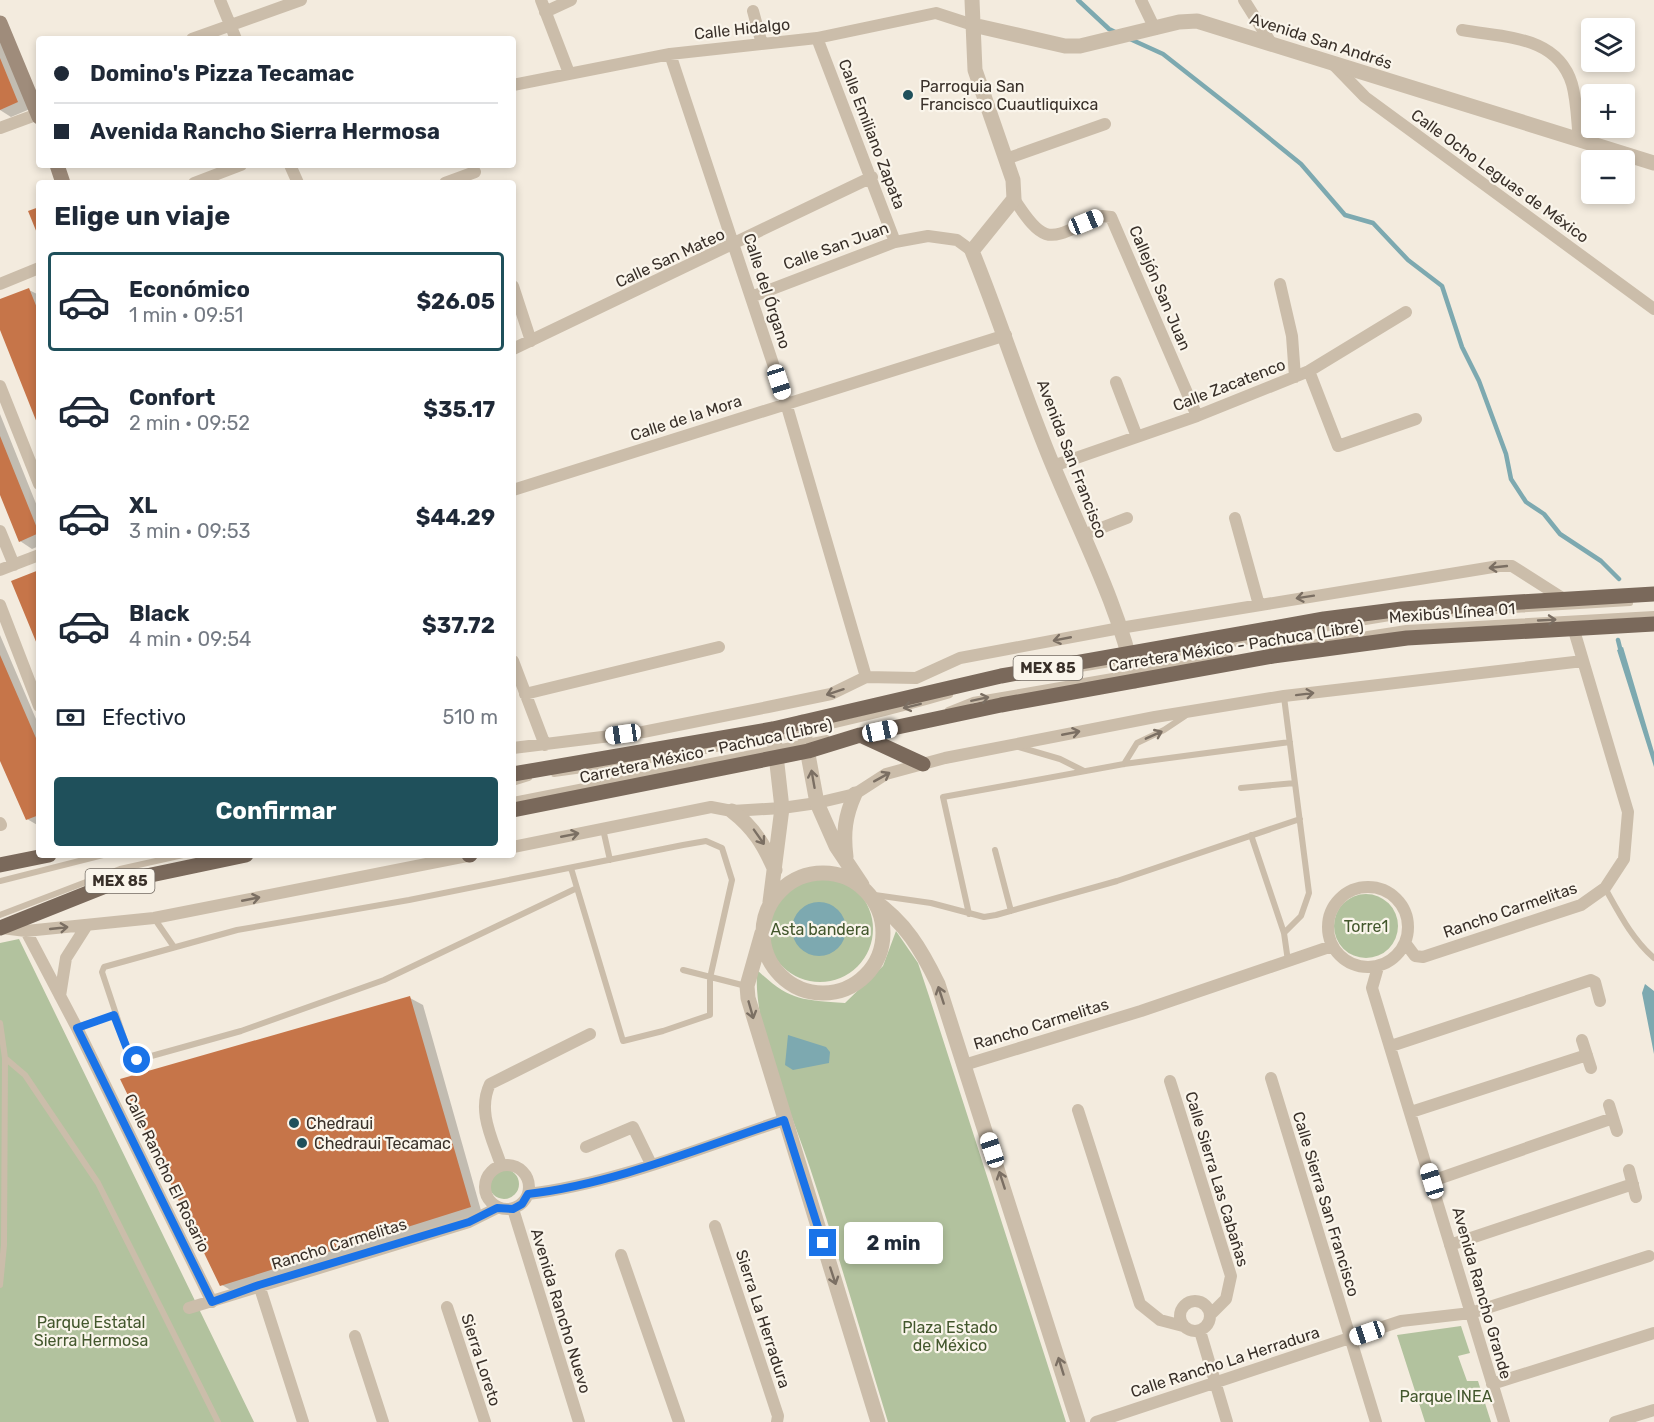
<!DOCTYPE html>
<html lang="es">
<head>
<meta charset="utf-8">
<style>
	body { margin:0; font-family:Rubik,sans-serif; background:#f2f2f3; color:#1f2937; height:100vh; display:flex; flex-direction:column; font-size:22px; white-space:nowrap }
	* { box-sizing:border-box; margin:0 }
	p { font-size:20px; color:#747a83 }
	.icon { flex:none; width:33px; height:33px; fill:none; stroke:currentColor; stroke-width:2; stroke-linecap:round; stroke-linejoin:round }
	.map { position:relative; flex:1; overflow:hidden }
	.side { position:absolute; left:36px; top:180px; width:480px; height:678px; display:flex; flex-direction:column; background:#fff; border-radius:6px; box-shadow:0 3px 9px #0003 }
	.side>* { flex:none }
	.guide { position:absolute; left:36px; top:36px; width:480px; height:132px; border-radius:6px; box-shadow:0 3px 9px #0003; display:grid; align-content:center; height:132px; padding:0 18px; background:#fff }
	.controls { position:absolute; left:1581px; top:18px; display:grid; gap:12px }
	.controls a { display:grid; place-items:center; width:54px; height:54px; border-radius:6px; background:#fff; box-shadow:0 3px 9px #0003; font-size:30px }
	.end { position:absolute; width:27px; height:27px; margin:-14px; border:8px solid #1a73e8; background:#fff; box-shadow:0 0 0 3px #fff }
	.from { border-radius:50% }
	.bubble { position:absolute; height:42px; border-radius:6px; background:#fff; box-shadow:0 3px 9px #0003; font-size:20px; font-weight:700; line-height:42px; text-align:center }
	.car { position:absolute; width:18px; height:36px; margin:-18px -9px; border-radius:8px; box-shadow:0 0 4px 2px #0007; background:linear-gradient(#fff 24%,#345 0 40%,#fff 0 76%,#345 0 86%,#fff 0) }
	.guide b { display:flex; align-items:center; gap:21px; height:57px; font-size:22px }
	.guide b+b { border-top:2px solid #e0e1e3 }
	.guide i { width:15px; height:15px; background:#1f2937 }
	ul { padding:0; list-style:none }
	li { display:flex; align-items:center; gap:18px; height:99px; margin:0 12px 9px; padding:0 6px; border:3px solid transparent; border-radius:6px }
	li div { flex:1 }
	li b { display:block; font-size:22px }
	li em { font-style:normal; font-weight:700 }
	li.active { border-color:#1f505b }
	li>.icon { width:54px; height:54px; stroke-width:1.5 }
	h2 { padding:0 18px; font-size:27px; line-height:72px }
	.pay { display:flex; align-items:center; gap:15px; height:66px; padding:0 18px; font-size:22px }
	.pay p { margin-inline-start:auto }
	.primary-button { display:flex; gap:12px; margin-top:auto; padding:12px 18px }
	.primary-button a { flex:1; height:69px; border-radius:6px; background:#1f505b; color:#fff; font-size:24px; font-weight:700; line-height:69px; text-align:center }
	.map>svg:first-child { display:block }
	.green { fill:#b2c29e }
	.water { fill:#7da9b0 }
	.shadow { fill:#0003 }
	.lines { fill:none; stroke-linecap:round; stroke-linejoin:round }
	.stream { stroke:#7da9b0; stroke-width:4.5 }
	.building { fill:#c67549 }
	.service { stroke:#cbbdaa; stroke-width:6 }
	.minor { stroke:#cbbdaa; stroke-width:12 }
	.tertiary { stroke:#cbbdaa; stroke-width:15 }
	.secondary { stroke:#9f8c7b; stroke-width:15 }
	.primary { stroke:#7a695b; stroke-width:15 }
	.oneway { stroke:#7b6f63 }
	.route { stroke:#1a73e8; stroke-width:8 }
	.poi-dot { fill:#1f505b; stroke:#faf5eb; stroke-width:2 }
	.labels { text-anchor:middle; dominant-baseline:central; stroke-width:4.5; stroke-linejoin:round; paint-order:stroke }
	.shield { fill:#faf5eb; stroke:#736b63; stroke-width:1.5 }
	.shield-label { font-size:15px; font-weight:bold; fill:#393029 }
	.street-label { font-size:16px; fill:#393029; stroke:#faf5eb }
	.poi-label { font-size:16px; fill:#393029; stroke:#faf5eb; text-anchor:start }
	.park-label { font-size:16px; fill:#43572d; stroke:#faf5eb }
</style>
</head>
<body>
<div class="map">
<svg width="1654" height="1422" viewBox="0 0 1654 1422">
	<rect width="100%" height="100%" fill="#f3ebde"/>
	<path class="green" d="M767 929a53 53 0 1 1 106 0a53 53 0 1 1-106 0Z
		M1334 926a32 32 0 1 1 64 0a32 32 0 1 1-64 0Z
		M896,931L918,963L929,996L1066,1422H888C862,1337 838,1252 810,1168C791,1109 753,1032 757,970C790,1001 801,1000 845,1003L883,966Z
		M19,939L254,1422H0V943Z
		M489 1184a15 15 0 1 1 30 0a15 15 0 1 1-30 0Z
		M1461,1326L1470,1353L1458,1356L1467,1381H1478L1491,1422H1425L1397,1335Z"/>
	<path class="water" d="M1623,647L1654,752V767L1617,650Z
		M792 929a27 27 0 1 1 54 0a27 27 0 1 1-54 0Z
		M1645,984L1654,991V1054L1642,993Z
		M788,1035L826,1047L830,1052L829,1063L793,1070L785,1065Z"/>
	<path class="shadow" d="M0,37L30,109L11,117L0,110Z
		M29,290L39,295V424L0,326V301Z
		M0,414L39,511V546L32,549L20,541L0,491Z
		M0,635L39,726V826L27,819L0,757Z
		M410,998L423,1005L482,1214L234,1292L222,1285Z"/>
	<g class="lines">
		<path class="stream" d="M1078,0L1109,29L1117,33
			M1130,39L1163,54L1242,116L1301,164L1345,215L1373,223L1408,260L1442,286L1462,347L1479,381L1506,454L1511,479L1526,502L1544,514L1560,534L1601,561L1619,579
			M1618,640L1621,652"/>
	</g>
	<path class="building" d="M0,58L18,102L0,110Z
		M39,207V238L28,211Z
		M29,288L39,313V428L0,330V299Z
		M0,436L39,533L19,542L0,495Z
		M39,570V649L11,581Z
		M0,655L39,745V815L26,820L0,761Z
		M410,996L471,1207L220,1286L120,1079Z"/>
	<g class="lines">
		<path class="service" d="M1272,649L1406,628L1654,614
			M1080,669L1396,617L1630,603
			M1284,697L1309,893L1301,916L1284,933L1288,961
			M948,710L973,700L1229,656
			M1019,747L1060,759L1084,771
			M1124,764L1137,743L1164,730L1185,716
			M554,774C688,756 821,733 950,695
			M513,783L529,778
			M1241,788L1295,783
			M513,800L827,738
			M603,829L610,860
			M1251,835L1284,933
			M995,850L1011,911
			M571,868L623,1041L663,1031L710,1015V978L732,880L722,848L706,841L683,845L409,900L237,930L104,967L102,972L131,1059L137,1060L241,1031L384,980L577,888
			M0,881L103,855
			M1605,888C1619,913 1632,939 1654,958
			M868,894L931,903L984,917L996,915L1117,881L1300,819
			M969,914L943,797L1124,764L1290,742
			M0,915L120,869L183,855
			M154,918L174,947
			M683,970L746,986
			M0,1023L5,1058L25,1075L98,1183L218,1422
			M77,1027L114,1015
			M0,1285L4,1245L5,1058"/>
		<path class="minor" d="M220,0L236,39
			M541,0L569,73
			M1141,0L1155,29
			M1244,0L1271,43
			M753,11L762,44
			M545,12L571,0
			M1462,30C1505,38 1557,35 1572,84C1577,102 1577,122 1579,140
			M817,38L895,242
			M192,39L301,0
			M670,54L786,403L866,677
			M1332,63L1365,97L1654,309
			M513,85L670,54L817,38L936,13L973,25
			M0,128L38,114
			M1006,159L1105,124
			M290,165L298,183
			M194,183L241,165
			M445,183L475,172
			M1014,199C1048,251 1050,237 1102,216L1111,217L1197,416
			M0,284L39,268
			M1280,284L1292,336L1295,377
			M513,286L531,341
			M751,297L895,242L928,236L957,240L972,251
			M513,349L872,177
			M1309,371L1338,446L1416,419
			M1116,382L1137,437
			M0,386L39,484
			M1053,466L1197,416L1309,371L1406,312
			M513,490L1006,335
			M1235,518L1259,605
			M0,531L14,565
			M1083,535L1127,518
			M0,570L39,555
			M0,605L39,706
			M513,661L545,745
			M525,694L719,647
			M513,748L643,732L768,707L831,694L866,677L916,678L960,658L1120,628L1499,566H1512L1567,601
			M0,823L1,825
			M513,847L711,807L732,811L782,808L817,803L855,794L886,774L945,758L1155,717L1284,696L1583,661
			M1328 927a40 40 0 1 1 80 0a40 40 0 1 1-80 0Z
			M2,928L26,931L154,918L472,855
			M26,931L77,1028L212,1302
			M1406,944L1415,956L1423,957L1581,905L1605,888L1624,859L1628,812L1573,627
			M1378,967L1372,988L1504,1422
			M60,996L66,958L87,925
			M1582,1040L1591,1068
			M1391,1046L1591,980L1595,982L1600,1001
			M964,1065L1141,1011L1332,946
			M1271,1078L1376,1422
			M1170,1081L1231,1276L1226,1299L1210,1315
			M1609,1105L1617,1131
			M1078,1110L1140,1304L1160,1320L1183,1326
			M1411,1112L1587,1055
			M586,1147L633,1127L651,1164
			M485 1187a22 22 0 1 1 44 0a22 22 0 1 1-44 0Z
			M501,1165C492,1138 477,1111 490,1084L590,1034
			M1629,1170L1636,1197
			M1432,1181L1613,1118
			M528,1194C614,1184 702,1147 784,1120
			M513,1209L579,1422
			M715,1226L778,1416L777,1422
			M1450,1245L1633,1184
			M621,1255L679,1422
			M259,1285L303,1422
			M1180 1316a15 15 0 1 1 30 0a15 15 0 1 1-30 0Z
			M447,1307L485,1422
			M189,1308L469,1222L497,1208
			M1200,1331L1227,1422
			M355,1336L383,1422
			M1492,1384L1654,1333
			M1096,1422L1401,1321L1471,1313L1649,1256
			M1615,1422L1654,1410"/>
		<path class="tertiary" d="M972,0L975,70L1013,180L1014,199L972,251C1001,322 1024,397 1054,468C1083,538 1119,607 1135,681
			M973,25L1065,46H1080L1179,22L1197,21L1654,163
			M802,722L817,803L836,846L862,885
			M732,811C754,828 764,845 775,870
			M846,857C843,833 845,816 855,794
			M763 933a60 60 0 1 1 120 0a60 60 0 1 1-120 0Z
			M873,900C905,922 921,949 938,984L1078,1422
			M770,902L782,808L773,729
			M762,933L747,986L748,998L878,1422"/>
		<path class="secondary" d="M0,23L39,117
			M57,165L63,183"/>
		<path class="primary" d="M860,735L923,764
			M513,774L773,729L1001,676L1324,619L1402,609L1654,594
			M513,810L808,751L860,735L1001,705L1273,656L1407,638L1654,624
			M469,855H470
			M0,865L49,855
			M0,928L113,883L246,855"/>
	</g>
	<defs><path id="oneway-shaft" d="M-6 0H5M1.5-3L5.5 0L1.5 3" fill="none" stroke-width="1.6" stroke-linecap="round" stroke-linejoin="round" transform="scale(1.5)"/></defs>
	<g class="oneway">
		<use href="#oneway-shaft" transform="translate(1498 567) rotate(174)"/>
		<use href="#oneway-shaft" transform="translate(1305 597) rotate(171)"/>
		<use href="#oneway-shaft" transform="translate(1547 620) rotate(-3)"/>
		<use href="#oneway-shaft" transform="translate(1062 639) rotate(169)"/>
		<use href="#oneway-shaft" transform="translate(835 692) rotate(162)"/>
		<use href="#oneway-shaft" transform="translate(1305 694) rotate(-7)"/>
		<use href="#oneway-shaft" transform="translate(980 699) rotate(-12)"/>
		<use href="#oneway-shaft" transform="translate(912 706) rotate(166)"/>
		<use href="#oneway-shaft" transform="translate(1071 733) rotate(-11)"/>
		<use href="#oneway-shaft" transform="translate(1154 735) rotate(-24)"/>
		<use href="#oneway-shaft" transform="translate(882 777) rotate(-29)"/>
		<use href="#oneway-shaft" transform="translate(813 779) rotate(-100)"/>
		<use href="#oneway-shaft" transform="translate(570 835) rotate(-11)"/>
		<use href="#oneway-shaft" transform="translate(759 837) rotate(55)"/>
		<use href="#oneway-shaft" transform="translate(251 899) rotate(-11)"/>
		<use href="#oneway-shaft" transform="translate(59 928) rotate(-6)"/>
		<use href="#oneway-shaft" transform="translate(941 995) rotate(-108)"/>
		<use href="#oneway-shaft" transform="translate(751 1010) rotate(74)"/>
		<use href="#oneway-shaft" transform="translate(1002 1180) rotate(-108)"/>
		<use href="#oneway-shaft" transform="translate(833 1276) rotate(72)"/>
		<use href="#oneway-shaft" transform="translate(1061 1366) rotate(-107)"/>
	</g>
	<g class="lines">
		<path class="route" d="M137,1060L131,1059L114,1015L77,1028L212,1302L259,1285L469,1222L497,1208L513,1209L522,1204L528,1194C614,1184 702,1147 784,1120L823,1243"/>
	</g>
	<g class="poi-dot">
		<circle cx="908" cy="95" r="6"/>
		<circle cx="294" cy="1123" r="6"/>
		<circle cx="302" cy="1143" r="6"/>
	</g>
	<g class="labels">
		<g class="shield">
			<rect x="1013.5" y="656" width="69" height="24" rx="4.5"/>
			<rect x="85.5" y="869" width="69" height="24" rx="4.5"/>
		</g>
		<g class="shield-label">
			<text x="1048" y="668">MEX 85</text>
			<text x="120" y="881">MEX 85</text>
		</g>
		<g class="street-label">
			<text transform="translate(742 29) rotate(-6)">Calle Hidalgo</text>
			<text transform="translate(1321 41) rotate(18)">Avenida San Andrés</text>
			<text transform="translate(872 134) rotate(69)">Calle Emiliano Zapata</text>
			<text transform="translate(1500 176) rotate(36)">Calle Ocho Leguas de México</text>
			<text transform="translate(836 246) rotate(-20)">Calle San Juan</text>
			<text transform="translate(670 258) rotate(-25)">Calle San Mateo</text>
			<text transform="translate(1160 288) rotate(67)">Callejón San Juan</text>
			<text transform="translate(767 291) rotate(72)">Calle del Órgano</text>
			<text transform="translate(1229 385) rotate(-21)">Calle Zacatenco</text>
			<text transform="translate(686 418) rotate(-18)">Calle de la Mora</text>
			<text transform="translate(1072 459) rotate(69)">Avenida San Francisco</text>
			<text transform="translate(1452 613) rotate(-4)">Mexibús Línea 01</text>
			<text transform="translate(1236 646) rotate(-9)">Carretera México - Pachuca (Libre)</text>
			<text transform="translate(706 751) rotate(-12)">Carretera México - Pachuca (Libre)</text>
			<text transform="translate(1510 910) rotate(-19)">Rancho Carmelitas</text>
			<text transform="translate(1041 1024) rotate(-17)">Rancho Carmelitas</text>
			<text transform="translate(167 1173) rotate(64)">Calle Rancho El Rosario</text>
			<text transform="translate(1217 1179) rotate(73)">Calle Sierra Las Cabañas</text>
			<text transform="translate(1326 1204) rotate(73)">Calle Sierra San Francisco</text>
			<text transform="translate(339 1244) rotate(-17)">Rancho Carmelitas</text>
			<text transform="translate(1482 1293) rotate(74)">Avenida Rancho Grande</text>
			<text transform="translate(561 1311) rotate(73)">Avenida Rancho Nuevo</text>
			<text transform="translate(763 1319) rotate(72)">Sierra La Herradura</text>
			<text transform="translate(481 1360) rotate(72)">Sierra Loreto</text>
			<text transform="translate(1225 1362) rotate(-18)">Calle Rancho La Herradura</text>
		</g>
		<g class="poi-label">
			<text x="920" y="86">Parroquia San<tspan x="920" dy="18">Francisco Cuautliquixca</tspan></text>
			<text x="306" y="1123">Chedraui</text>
			<text x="314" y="1143">Chedraui Tecamac</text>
		</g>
		<g class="park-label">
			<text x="1366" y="926">Torre1</text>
			<text x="820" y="929">Asta bandera</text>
			<text x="91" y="1322">Parque Estatal<tspan x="91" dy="18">Sierra Hermosa</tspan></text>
			<text x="950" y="1327">Plaza Estado<tspan x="950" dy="18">de México</tspan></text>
			<text x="1446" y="1396">Parque INEA</text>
		</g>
	</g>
</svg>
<div class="controls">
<a><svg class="icon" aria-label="layers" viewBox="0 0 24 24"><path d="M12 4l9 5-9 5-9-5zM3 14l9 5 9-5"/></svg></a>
<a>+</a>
<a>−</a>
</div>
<i class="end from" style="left:137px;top:1060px"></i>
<i class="end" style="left:823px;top:1243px"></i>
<div class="bubble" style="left:844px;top:1222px;width:99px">2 min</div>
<i class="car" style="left:1086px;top:222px;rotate:68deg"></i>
<i class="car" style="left:779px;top:382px;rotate:162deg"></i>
<i class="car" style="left:880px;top:731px;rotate:78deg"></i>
<i class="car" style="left:623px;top:734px;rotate:262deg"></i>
<i class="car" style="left:992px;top:1150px;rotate:342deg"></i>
<i class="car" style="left:1432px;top:1181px;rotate:343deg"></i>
<i class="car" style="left:1367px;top:1333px;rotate:251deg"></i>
<div class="guide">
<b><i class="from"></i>Domino's Pizza Tecamac</b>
<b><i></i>Avenida Rancho Sierra Hermosa</b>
</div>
<section class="side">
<h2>Elige un viaje</h2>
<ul>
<li class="active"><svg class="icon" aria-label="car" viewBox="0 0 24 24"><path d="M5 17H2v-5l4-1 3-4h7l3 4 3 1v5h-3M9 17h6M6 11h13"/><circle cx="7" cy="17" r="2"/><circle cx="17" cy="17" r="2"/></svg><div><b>Económico</b><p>1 min · 09:51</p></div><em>$26.05</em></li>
<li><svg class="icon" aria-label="car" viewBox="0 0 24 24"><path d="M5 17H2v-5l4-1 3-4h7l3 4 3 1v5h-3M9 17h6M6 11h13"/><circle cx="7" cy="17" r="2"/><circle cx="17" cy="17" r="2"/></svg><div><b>Confort</b><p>2 min · 09:52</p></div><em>$35.17</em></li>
<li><svg class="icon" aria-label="car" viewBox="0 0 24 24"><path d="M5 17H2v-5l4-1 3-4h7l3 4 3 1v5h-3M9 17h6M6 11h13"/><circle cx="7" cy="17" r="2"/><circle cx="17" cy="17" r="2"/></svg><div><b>XL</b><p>3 min · 09:53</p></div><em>$44.29</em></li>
<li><svg class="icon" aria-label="car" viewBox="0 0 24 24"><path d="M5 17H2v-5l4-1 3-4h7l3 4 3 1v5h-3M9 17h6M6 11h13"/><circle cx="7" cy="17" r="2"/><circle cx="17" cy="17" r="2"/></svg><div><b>Black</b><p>4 min · 09:54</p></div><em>$37.72</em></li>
</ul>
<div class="pay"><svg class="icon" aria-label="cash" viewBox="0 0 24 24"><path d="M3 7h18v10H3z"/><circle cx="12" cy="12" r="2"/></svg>Efectivo<p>510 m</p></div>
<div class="primary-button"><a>Confirmar</a></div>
</section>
</div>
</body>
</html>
